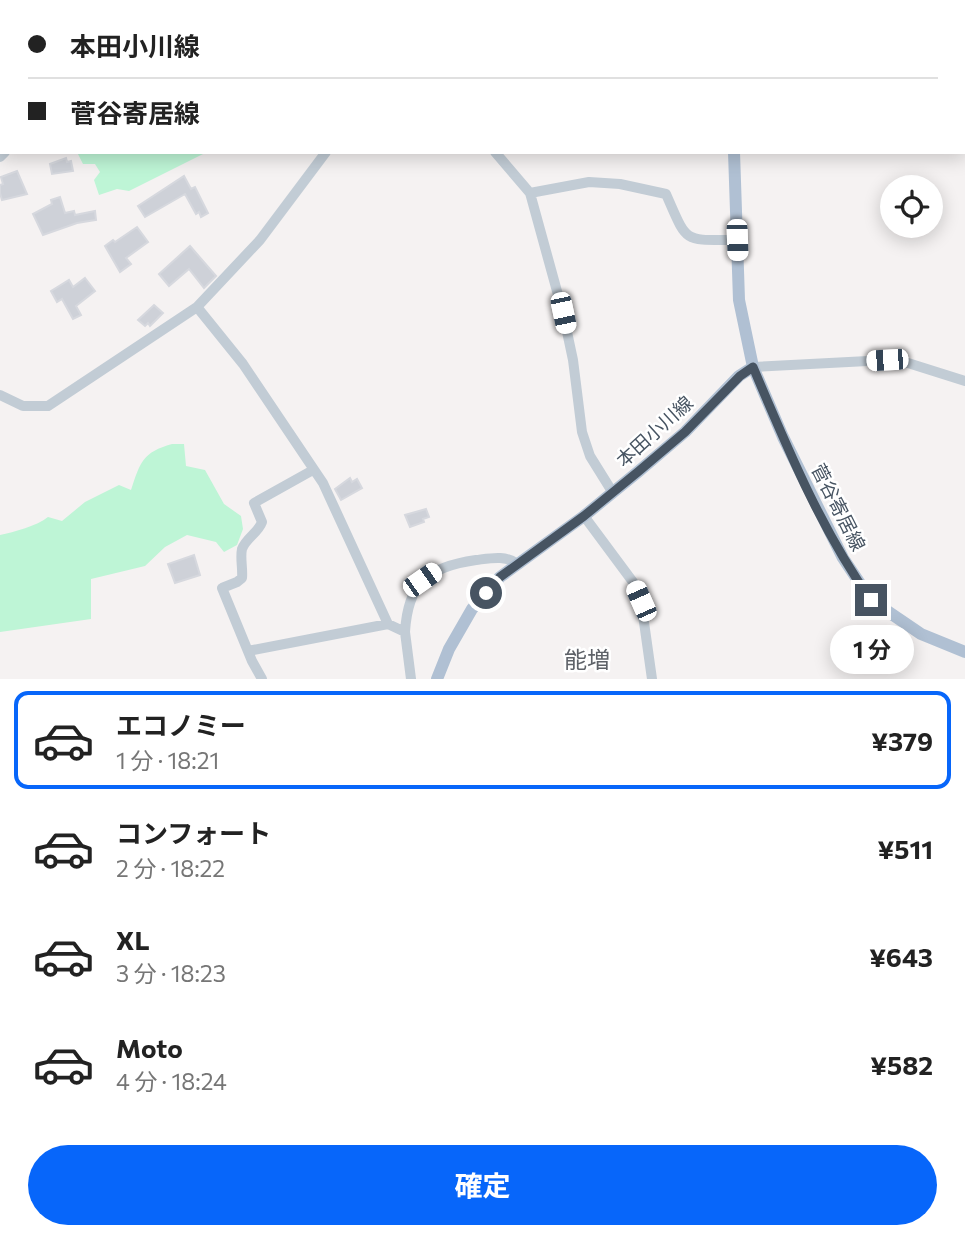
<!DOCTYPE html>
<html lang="ja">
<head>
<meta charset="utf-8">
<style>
	body { margin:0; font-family:Commissioner,"Noto Sans JP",sans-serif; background:#f2f2f2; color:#222; height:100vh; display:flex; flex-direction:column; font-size:26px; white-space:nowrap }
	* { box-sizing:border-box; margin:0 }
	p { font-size:23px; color:#767676 }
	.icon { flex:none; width:38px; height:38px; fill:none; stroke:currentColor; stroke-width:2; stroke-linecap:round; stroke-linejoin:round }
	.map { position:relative; height:679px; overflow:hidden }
	.panel { display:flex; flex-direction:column; background:#fff; flex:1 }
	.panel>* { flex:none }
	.banner { position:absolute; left:0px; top:0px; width:966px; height:154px; box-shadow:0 4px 18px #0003; display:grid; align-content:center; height:154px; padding:0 28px; background:#fff }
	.fabs { position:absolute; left:880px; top:175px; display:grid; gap:14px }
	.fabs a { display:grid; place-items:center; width:63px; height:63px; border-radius:50%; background:#fff; box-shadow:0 4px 18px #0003; font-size:35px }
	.end { position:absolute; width:32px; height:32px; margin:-16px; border:9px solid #475462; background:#fff; box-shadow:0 0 0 4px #fff }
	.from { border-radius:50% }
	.bubble { position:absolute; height:49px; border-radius:24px; background:#fff; box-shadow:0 4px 18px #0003; font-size:23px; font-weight:700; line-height:49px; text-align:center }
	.car { position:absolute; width:21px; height:42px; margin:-21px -10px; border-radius:9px; box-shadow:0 0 5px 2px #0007; background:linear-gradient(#fff 24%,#345 0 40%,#fff 0 76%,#345 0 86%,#fff 0) }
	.banner b { display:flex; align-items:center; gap:24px; height:66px; font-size:26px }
	.banner b+b { border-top:2px solid #e0e0e0 }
	.banner i { width:18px; height:18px; background:#222 }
	ul { padding:12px 0 0; list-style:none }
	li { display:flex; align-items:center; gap:21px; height:98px; margin:0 14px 10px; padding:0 14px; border:4px solid transparent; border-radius:14px }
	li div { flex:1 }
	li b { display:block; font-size:26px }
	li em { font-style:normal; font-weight:700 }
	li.active { border-color:#0766fa }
	li>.icon { width:63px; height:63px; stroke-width:1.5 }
	.button { display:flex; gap:14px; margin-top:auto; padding:14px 28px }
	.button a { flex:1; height:80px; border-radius:42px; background:#0766fa; color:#fff; font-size:28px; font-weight:700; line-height:80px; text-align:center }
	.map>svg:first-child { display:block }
	.green { fill:#bef5d6 }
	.building { fill:#ced1d8; stroke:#d6d8de; stroke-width:2 }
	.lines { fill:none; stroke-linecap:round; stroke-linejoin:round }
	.minor { stroke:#c2ccd5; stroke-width:10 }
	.major { stroke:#b0c0d3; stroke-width:12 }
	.route { stroke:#475462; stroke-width:9 }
	.labels { text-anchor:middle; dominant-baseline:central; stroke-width:5; stroke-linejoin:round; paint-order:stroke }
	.street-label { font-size:19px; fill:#475462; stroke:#fff }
	.quarter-label { font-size:23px; fill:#5e6268; stroke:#fff }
</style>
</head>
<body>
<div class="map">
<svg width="965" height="679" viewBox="0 0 965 679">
	<rect width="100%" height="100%" fill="#f5f2f2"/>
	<path class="green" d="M77,152H207L129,191L117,189L99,195L94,180L100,172L95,164H83Z
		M172,444H184L186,466L205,470L224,504L241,516L243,529L237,545L224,552L216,542L187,535L165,547L145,566L91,579V619L0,632V535C14,532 37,526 48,517L62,521L85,502L119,485L131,490C140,462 143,452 172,444Z"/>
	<path class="building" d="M66,158L67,162L71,161L73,171L52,174L50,164Z
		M17,171L27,194L2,200L0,193V185L3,184L1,177Z
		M184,176L191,189L195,187L208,213L201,217L199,212L196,214L185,194L145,217L138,206Z
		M60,197L65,213L74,211L75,215L95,211L96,220L77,223L43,235L33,214L52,204L51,200Z
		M137,227L148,242L126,258L131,264L120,272L105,246L113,240L115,242Z
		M190,246L216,276L204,288L189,269L169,286L159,274Z
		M85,278L95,291L76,306L81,315L73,319L62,299L57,302L51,291L69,280L73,287Z
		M154,305L163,313L150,326L148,323L145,326L138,320Z
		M350,478L352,482L357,479L362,488L341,500L335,489Z
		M426,509L429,517L423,519L424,522L410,527L405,515Z
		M194,555L200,575L175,583L168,564Z"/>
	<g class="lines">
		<path class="minor" d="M224,0L226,2
			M495,2L496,0
			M495,152L530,193L563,313L573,360L582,432L590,456L613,493
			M0,157L5,152
			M530,193L589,182L620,184L666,194C688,244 682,240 737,240
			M197,307L243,364L323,483L388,624L405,632L411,679
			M753,367L887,360L908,363L965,381
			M0,395L23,406H48L197,307L260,240L326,152
			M584,516L633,582L641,601L652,679
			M405,632C408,582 428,567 476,560C492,558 505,555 518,564
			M248,651L388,624
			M262,679L252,661L222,588L237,582L242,578C243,569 240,558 242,549C246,538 258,533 262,522L254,503L313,470"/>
		<path class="major" d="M700,0L702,2
			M734,152L739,300L753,367L783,437L843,558L871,600L921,634L965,652
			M437,679L449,649L472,609L500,577L584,516L639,471L685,432L739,376L753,367"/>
	</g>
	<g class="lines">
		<path class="route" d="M486,593L500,577L584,516L639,471L685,432L740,376L753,367C787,447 821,530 871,600"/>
	</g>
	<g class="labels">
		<g class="street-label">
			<text transform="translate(654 431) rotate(-42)">本田小川線</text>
			<text transform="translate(839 507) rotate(63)">菅谷寄居線</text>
		</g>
		<g class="quarter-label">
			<text x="587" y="659">能増</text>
		</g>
	</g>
</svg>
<div class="fabs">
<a><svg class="icon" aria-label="locate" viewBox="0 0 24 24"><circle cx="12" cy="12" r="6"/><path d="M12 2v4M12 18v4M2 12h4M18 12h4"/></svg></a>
</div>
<i class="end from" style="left:486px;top:593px"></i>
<i class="end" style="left:871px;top:600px"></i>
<div class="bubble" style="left:830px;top:625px;width:84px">1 分</div>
<i class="car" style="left:737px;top:240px;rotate:178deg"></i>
<i class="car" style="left:563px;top:313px;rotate:168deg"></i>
<i class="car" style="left:887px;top:360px;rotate:267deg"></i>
<i class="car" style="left:422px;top:580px;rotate:55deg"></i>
<i class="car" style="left:641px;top:601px;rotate:336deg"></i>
<div class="banner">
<b><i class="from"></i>本田小川線</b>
<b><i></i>菅谷寄居線</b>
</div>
</div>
<section class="panel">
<ul>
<li class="active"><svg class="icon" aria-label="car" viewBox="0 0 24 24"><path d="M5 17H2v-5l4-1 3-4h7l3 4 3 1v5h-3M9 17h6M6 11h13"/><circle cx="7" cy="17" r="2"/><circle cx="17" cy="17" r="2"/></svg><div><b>エコノミー</b><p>1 分 · 18:21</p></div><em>¥379</em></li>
<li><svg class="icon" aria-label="car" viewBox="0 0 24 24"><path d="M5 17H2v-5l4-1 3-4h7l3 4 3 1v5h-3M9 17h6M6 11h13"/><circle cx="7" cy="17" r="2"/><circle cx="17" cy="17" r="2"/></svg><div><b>コンフォート</b><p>2 分 · 18:22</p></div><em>¥511</em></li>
<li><svg class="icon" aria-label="car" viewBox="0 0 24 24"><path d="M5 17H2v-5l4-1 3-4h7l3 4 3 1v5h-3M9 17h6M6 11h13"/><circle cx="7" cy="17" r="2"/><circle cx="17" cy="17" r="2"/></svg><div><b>XL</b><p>3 分 · 18:23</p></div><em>¥643</em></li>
<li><svg class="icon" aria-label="car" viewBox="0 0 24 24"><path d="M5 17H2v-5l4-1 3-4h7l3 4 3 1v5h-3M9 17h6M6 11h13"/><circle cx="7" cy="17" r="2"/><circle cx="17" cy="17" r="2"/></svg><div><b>Moto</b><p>4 分 · 18:24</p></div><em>¥582</em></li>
</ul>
<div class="button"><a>確定</a></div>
</section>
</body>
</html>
